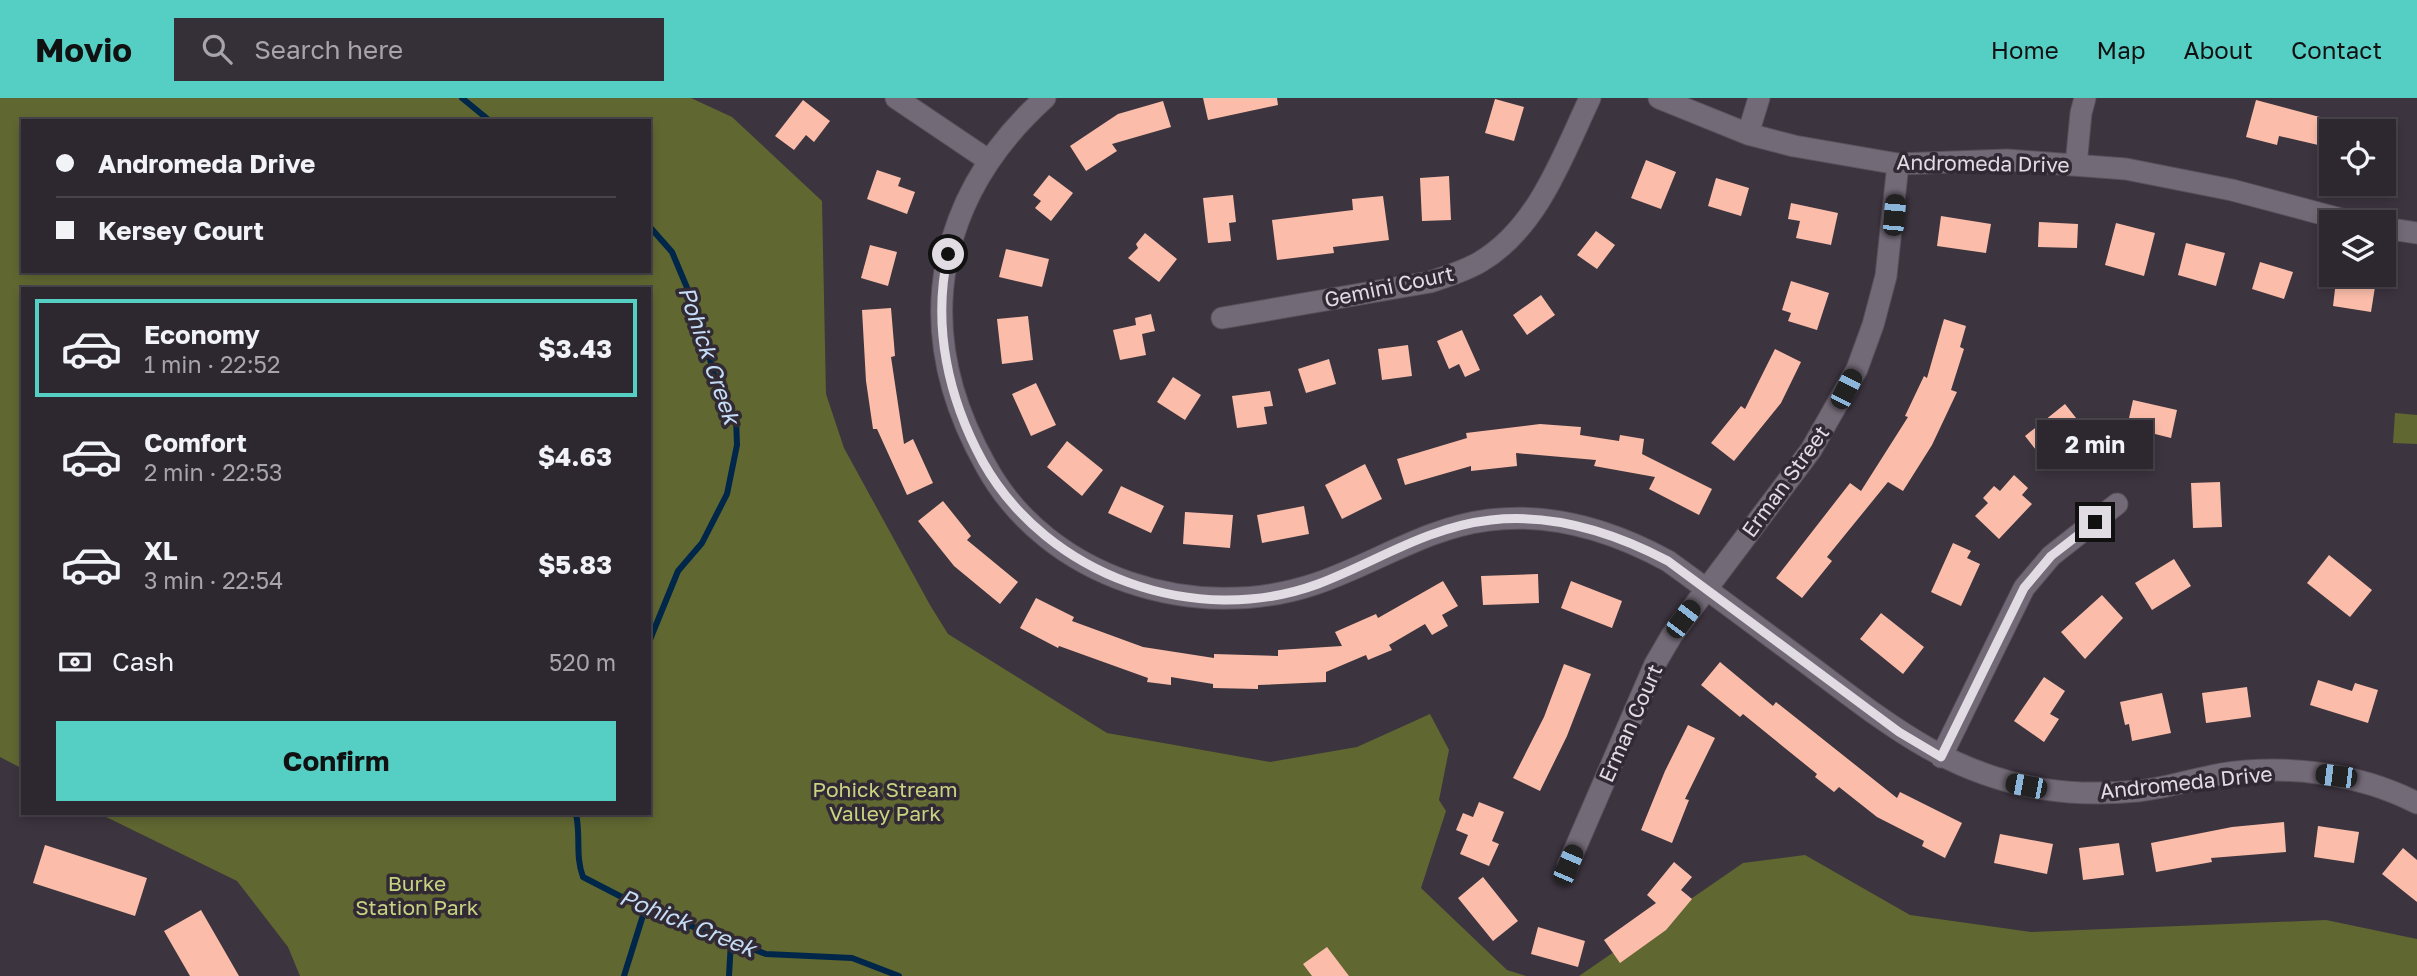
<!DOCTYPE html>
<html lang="en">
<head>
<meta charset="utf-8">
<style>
	body { margin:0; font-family:"Golos Text",sans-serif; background:#352f37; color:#f1f3f6; height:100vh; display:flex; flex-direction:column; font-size:26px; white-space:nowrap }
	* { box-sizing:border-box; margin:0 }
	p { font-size:23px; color:#a7a5aa }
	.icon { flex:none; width:38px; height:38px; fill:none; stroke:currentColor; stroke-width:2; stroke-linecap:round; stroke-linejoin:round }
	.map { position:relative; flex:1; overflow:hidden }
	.side { position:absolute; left:21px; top:189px; width:630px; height:528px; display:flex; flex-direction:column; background:#2d272f; border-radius:0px; box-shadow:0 4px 10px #0003,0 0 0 2px #48444b }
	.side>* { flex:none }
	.banner { position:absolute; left:21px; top:21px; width:630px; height:154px; border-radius:0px; box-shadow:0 4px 10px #0003,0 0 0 2px #48444b; display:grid; align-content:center; height:154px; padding:0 35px; background:#2d272f }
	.buttons { position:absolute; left:2319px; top:21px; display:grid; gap:14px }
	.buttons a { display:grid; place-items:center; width:77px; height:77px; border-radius:0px; background:#2d272f; box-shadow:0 4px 10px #0003,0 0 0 2px #48444b; font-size:35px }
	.end { position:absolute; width:32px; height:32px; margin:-16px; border:9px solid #e1dce3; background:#111; box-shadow:0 0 0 4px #111 }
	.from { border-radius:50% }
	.bubble { position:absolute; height:49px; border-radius:0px; background:#2d272f; box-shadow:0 4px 10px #0003,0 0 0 2px #48444b; font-size:23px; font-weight:700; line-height:49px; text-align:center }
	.car { position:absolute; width:21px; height:42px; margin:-21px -10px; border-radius:9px; box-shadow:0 0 5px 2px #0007; background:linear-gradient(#222 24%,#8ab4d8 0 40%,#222 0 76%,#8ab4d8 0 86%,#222 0) }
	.banner b { display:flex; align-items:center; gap:24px; height:66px; font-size:26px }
	.banner b+b { border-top:2px solid #48444b }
	.banner i { width:18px; height:18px; background:#f1f3f6 }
	ul { padding:12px 0 0; list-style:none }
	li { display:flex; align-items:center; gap:21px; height:98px; margin:0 14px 10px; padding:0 21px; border:4px solid transparent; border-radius:0px }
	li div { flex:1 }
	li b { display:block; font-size:26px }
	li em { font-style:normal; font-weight:700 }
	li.on { border-color:#55cec4 }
	li>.icon { width:63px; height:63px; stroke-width:1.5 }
	.pay { display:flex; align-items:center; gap:18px; height:77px; padding:0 35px; font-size:26px }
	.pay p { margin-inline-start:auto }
	.cta { display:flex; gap:14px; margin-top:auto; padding:14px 35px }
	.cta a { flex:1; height:80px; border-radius:0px; background:#55cec4; color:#111; font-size:28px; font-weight:700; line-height:80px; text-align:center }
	header { display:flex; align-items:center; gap:42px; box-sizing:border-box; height:98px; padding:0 35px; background:#55cec4; color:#111 }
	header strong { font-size:33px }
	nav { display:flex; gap:38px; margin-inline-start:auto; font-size:24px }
	.search { width:490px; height:63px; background:#352f37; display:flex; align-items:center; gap:18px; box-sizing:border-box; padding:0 24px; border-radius:0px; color:#a7a5aa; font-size:26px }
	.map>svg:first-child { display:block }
	.green { fill:#606731; fill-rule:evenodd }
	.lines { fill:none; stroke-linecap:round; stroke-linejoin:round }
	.stream { stroke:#002749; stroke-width:6 }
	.building { fill:#fbbda9 }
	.street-casing { stroke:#58515b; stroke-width:23 }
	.street { stroke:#736a77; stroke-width:21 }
	.route { stroke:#e1dce3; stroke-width:9 }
	.labels { text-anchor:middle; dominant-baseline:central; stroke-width:7; stroke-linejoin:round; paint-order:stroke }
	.street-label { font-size:21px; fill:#e1dce3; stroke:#312a35 }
	.park-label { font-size:21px; fill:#c7d381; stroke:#312a35 }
	.water-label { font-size:23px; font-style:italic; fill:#c4dcf5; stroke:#312a35 }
</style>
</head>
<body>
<header>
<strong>Movio</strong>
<div class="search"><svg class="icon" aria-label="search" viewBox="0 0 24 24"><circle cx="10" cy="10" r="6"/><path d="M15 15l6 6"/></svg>Search here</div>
<nav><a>Home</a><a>Map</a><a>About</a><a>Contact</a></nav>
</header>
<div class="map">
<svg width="2417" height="878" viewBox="0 0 2417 878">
	<rect width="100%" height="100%" fill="#3c343f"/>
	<path class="green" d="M0,0H691L732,19L822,103L826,296L844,350L930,507L948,536L1107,635L1270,664L1357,649L1430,616L1449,652L1439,702L1446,713L1421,790L1507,872L1526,878H300L288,849L237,783L100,716H649V191H23V671L0,659ZM23,23H649V173H23Z
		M2395,315L2417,317V346L2393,345Z
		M1805,757L1910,817L2031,834L2326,822L2417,841V878H1579L1743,765Z"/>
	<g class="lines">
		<path class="stream" d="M462,0L490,23
			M649,128L672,154L696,211L721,301L736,319L737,347L727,396L702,445L678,473L649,544
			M576,716C581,738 575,758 583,779L645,811L766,856L852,860L899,878
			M624,878L645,811
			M729,878L731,843"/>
	</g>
	<path class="building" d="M1203,0H1277L1278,7L1208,22Z
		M1495,1L1524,9L1514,43L1485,35Z
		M803,2L830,23L814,44L806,37L794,52L775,38Z
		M2256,2L2331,22V50L2279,38L2277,47L2246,39Z
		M1163,3L1171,29L1112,46L1117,53L1086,73L1070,48L1118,16Z
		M1646,62L1676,74L1661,111L1631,100Z
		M877,72L901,80L898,88L915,94L907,116L867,101Z
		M1049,77L1073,95L1051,123L1035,110L1041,103L1033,97Z
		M1449,78L1451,122L1422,123L1420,80Z
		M1716,80L1749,90L1741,118L1708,108Z
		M1233,97L1236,124L1229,125L1231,143L1208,145L1203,100Z
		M1383,98L1389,142L1333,149L1334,155L1277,162L1272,122L1353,112L1352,101Z
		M1791,105L1838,115L1831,147L1796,140L1800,123L1788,121Z
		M1941,118L1991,126L1986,155L1937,148Z
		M2039,124L2078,126L2077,150L2038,149Z
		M2116,125L2155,135L2144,178L2105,167Z
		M1596,133L1615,147L1597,171L1577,157Z
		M1145,135L1177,161L1159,184L1128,160L1138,150L1136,146Z
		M2186,145L2225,155L2216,188L2178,177Z
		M870,147L897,154L888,188L861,180Z
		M1006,151L1049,161L1042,189L999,179Z
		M2260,164L2293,174L2284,201L2252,191Z
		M1791,183L1829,195L1817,232L1788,223L1791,215L1782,212Z
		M2336,183L2375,189L2371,214L2333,208Z
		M1541,197L1555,217L1527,237L1513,217Z
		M891,210L895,258L891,259L904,346L913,341L933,385L907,397L877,331H873L866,283L862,212Z
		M1151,216L1155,233L1142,236L1146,257L1120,262L1113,232L1136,227L1135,220Z
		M1028,218L1033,262L1002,266L997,221Z
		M1944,221L1966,228L1960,249L1964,251L1951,292L1957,294L1932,347L1903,393L1888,384L1827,459L1832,463L1802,500L1776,480L1850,385L1861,393L1908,319L1905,318L1924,278L1927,280Z
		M1462,232L1480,272L1465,279L1459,266L1449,271L1437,243Z
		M1408,247L1412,278L1382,282L1378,251Z
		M1775,251L1801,264L1781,305L1734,363L1711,345L1741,308L1745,311Z
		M1329,261L1336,286L1306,295L1298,271Z
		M1173,279L1201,297L1185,322L1157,304Z
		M1036,285L1056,327L1031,338L1012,296Z
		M1270,293L1273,308L1264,309L1267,326L1237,330L1232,298Z
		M2133,302L2177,312L2171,340L2127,329Z
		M2065,306L2088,335L2047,366L2025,338Z
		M1540,326L1581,329L1580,337L1619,343L1620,337L1644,341L1642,356L1712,391L1699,417L1649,391L1655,379L1594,368L1596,362L1516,355L1517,368L1471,373V368L1405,387L1397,361L1467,340L1466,335Z
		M1067,343L1103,372L1082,398L1047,369Z
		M1365,366L1382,401L1342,421L1325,387Z
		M2014,377L2028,390L2022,397L2032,406L1999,441L1975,418L1988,405L1983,400L1994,388L2000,393Z
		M2220,384L2222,429L2193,430L2191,385Z
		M1121,388L1164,408L1151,435L1108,415Z
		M943,403L971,438L967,442L1018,484L1000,506L954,468L918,423Z
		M1304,408L1309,436L1262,445L1257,417Z
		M1185,414L1233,417L1230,450L1183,446Z
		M1953,445L1971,453L1967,460L1980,466L1961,508L1931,494Z
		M2329,457L2372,492L2350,519L2307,485Z
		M2174,461L2191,488L2152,512L2135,485Z
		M1538,476L1539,505L1483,507L1481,478Z
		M1443,483L1458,508L1442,517L1448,528L1432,537L1425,526L1389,547L1392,552L1368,562L1366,557L1326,574V584L1258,587V591L1213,590V586L1171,579V587L1147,584L1148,580L1059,548L1058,550L1020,530L1036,500L1074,519L1072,523L1143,549L1214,560V556L1278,558V552L1342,548L1335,534L1376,516L1378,520Z
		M1571,483L1622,503L1612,530L1561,510Z
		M2102,497L2123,520L2085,561L2061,534Z
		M1881,515L1924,549L1903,576L1860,541Z
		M1720,564L1773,608L1776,604L1897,700L1900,694L1962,725L1945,760L1922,748L1924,743L1877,719L1839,689L1834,694L1815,679L1817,676L1743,616L1740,619L1701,587Z
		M1564,566L1591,576L1567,638L1540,693L1513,680L1544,619Z
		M2044,579L2065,593L2050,616L2059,621L2044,644L2014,623Z
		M2318,582L2352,593L2355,585L2378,592L2368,625L2310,607Z
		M2247,589L2251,619L2206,625L2202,595Z
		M2162,595L2171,635L2132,643L2129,626L2125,627L2120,604Z
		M1688,627L1715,640L1685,701L1689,702L1672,745L1641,732L1665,673Z
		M1479,704L1504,714L1492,743L1499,746L1489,768L1460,756L1468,737L1456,732L1463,715L1473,719Z
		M2284,724L2286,754L2211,760L2212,764L2156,774L2151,745L2232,729Z
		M2318,728L2359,734L2354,765L2314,759Z
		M2000,736L2053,746L2047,776L1994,765Z
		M2119,745L2124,777L2083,782L2079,750Z
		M45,747L147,780L135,818L33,785Z
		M2403,750L2417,762V804L2382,776Z
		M1674,764L1692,779L1681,792L1692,801L1666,832L1620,865L1604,842L1656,805L1647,797Z
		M1483,779L1518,823L1493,843L1458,800Z
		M201,812L239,878H190L164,833Z
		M1538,829L1585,843L1578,869L1531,856Z
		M1327,849L1349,878H1312L1303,866Z"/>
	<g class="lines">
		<g class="street-casing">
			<path id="street" d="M896,0L988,62
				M1045,0C995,45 959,99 946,167C933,237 951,306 986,368C1048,481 1196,526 1315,486C1375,466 1425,430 1489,422C1552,414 1613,433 1668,463C1718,499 1767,536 1817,573C1890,628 1950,676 2043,691C2074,696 2107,696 2138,693C2166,690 2193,681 2221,676C2286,666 2359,675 2417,705
				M1659,0L1748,36L1794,48L1898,66L2007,62L2126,71L2232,92L2352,124
				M1748,36L1759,0
				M2076,67L2081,15L2085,0
				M2384,130L2417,135
				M1222,220L1430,184C1448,178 1465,173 1480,164C1538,130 1563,57 1590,0
				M1941,659L2024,490L2051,458L2117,406
				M1568,767L1655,566L1672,537L1811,352L1857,271L1873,227L1886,178L1898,66"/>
		</g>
		<use href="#street" class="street"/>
	</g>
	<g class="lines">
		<path class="route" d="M948,156C932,228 948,300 983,364C1047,478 1196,531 1318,486C1376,464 1427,429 1491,422C1554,415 1613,434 1668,463L1899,634L1941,659L2024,490L2051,458L2095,424"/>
	</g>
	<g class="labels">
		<g class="street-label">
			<text transform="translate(1983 65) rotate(1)">Andromeda Drive</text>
			<text transform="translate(1389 188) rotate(-12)">Gemini Court</text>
			<text transform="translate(1785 383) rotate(-54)">Erman Street</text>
			<text transform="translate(1630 625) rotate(-66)">Erman Court</text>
			<text transform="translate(2186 684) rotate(-6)">Andromeda Drive</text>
		</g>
		<g class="park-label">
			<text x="885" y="691">Pohick Stream<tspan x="885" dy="24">Valley Park</tspan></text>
			<text x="417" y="785">Burke<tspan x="417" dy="24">Station Park</tspan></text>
		</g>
		<g class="water-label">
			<text transform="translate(710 257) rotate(71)">Pohick Creek</text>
			<text transform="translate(688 824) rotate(22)">Pohick Creek</text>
		</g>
	</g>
</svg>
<div class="buttons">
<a><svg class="icon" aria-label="locate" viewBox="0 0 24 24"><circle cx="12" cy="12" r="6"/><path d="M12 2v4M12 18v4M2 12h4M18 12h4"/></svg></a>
<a><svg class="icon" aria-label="layers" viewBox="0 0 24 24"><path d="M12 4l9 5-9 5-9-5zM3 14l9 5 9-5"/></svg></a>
</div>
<i class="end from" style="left:948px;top:156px"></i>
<i class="end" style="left:2095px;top:424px"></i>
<div class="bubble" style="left:2037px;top:322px;width:116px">2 min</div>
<i class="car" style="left:1894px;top:117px;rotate:5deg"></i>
<i class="car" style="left:1846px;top:291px;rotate:27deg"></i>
<i class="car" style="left:1683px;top:521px;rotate:37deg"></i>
<i class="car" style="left:2336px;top:678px;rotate:277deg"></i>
<i class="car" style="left:2026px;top:688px;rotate:281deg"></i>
<i class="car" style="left:1568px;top:767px;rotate:23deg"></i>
<div class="banner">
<b><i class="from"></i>Andromeda Drive</b>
<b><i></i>Kersey Court</b>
</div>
<section class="side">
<ul>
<li class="on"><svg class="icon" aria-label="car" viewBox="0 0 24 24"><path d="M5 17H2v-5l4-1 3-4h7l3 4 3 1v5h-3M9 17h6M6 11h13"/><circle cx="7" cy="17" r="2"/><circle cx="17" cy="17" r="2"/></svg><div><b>Economy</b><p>1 min · 22:52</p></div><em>$3.43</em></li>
<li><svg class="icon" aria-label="car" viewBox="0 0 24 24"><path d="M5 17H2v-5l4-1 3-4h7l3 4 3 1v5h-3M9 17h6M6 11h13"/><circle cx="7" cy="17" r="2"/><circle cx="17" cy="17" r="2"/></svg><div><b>Comfort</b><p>2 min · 22:53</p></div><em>$4.63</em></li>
<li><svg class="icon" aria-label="car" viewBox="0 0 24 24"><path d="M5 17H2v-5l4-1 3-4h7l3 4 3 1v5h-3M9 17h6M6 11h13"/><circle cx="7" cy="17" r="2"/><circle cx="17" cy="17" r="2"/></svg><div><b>XL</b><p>3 min · 22:54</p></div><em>$5.83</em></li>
</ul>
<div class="pay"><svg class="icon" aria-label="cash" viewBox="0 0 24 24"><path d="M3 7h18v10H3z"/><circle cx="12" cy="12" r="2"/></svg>Cash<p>520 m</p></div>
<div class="cta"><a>Confirm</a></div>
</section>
</div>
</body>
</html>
